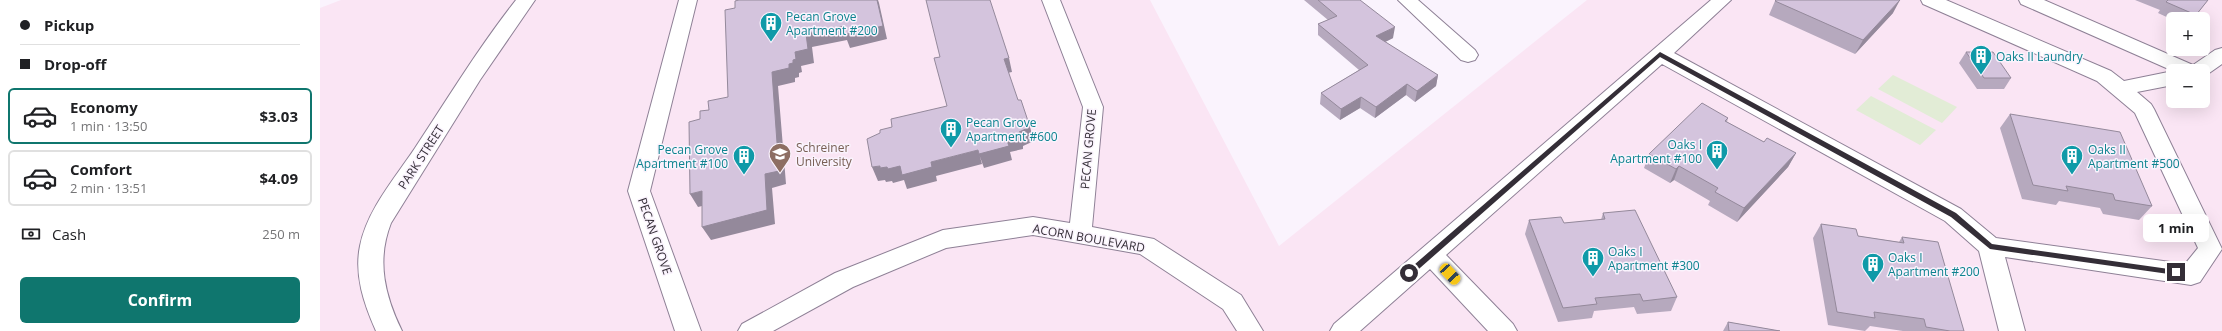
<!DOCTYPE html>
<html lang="en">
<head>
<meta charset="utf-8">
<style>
	body { margin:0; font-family:"Open Sans",sans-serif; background:#f6f6f6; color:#202124; height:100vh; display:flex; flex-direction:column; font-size:15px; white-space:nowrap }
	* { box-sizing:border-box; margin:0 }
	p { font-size:13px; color:#757577 }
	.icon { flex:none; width:22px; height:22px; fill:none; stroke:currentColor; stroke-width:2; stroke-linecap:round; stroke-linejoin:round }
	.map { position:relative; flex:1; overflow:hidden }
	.drawer { display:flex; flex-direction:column; background:#fff; width:320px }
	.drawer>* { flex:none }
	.guide { display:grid; align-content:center; height:88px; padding:0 20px; background:#fff }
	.fabs { position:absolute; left:1846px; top:12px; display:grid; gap:8px }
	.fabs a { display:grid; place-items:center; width:44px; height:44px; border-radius:6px; background:#fff; box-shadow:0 4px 16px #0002; font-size:20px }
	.end { position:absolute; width:18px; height:18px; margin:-9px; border:5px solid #342e37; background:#fff; box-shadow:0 0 0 2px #fff }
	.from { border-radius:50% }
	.bubble { position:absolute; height:28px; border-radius:6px; background:#fff; box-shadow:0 4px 16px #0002; font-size:13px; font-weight:700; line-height:28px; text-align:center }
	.car { position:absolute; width:12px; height:24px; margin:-12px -6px; border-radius:5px; box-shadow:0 0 3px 1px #0007; background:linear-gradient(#f5c518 24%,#345 0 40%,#f5c518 0 76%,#345 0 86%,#f5c518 0) }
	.guide b { display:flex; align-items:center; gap:14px; height:38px; font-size:15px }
	.guide b+b { border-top:1px solid #e0e0e0 }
	.guide i { width:10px; height:10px; background:#202124 }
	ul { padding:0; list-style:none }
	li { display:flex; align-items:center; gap:12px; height:56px; margin:0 8px 6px; padding:0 12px; border:2px solid #e0e0e0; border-radius:6px }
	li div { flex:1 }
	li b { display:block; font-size:15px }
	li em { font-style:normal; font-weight:700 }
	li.selected { border-color:#0f766e }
	li>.icon { width:36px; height:36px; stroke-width:1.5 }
	.pay { display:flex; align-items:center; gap:10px; height:44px; padding:0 20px; font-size:15px }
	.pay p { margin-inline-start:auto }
	.primary-button { display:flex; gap:8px; margin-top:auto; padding:8px 20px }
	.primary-button a { flex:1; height:46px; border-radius:6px; background:#0f766e; color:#fff; font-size:16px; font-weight:700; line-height:46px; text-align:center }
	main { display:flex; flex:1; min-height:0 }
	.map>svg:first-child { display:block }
	.education { fill:#fae5f4; fill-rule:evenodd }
	.green { fill:#e2ecd6 }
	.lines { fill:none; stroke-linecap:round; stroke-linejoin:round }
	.minor-casing { stroke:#8e8096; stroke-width:2 }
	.minor { fill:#fff; fill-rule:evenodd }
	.wall { fill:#b6a9be }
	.shaded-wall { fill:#94899b }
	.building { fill:#d4c4dd; stroke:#94899b }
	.route { fill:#342e37 }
	.labels { text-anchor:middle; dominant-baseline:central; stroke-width:3; stroke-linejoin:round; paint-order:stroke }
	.culture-label { font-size:12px; fill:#0d838f; stroke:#faf3fd; text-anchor:start }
	.education-label { font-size:12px; fill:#785e54; stroke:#faf3fd; text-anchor:start }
	.street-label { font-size:12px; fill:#342e37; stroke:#faf3fd }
</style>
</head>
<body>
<main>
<section class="drawer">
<div class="guide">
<b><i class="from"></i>Pickup</b>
<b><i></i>Drop-off</b>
</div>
<ul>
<li class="selected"><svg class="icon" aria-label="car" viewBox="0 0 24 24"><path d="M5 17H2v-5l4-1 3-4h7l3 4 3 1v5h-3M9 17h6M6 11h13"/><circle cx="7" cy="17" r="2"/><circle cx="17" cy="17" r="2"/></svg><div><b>Economy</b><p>1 min · 13:50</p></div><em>$3.03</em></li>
<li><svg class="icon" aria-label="car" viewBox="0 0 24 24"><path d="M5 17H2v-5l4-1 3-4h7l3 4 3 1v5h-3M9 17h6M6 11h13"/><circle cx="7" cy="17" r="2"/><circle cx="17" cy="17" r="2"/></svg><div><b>Comfort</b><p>2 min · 13:51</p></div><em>$4.09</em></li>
</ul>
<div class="pay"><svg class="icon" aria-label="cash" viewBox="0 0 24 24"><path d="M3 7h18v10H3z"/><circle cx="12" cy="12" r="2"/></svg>Cash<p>250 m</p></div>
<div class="primary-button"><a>Confirm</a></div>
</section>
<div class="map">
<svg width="1902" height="331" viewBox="0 0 1902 331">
	<rect width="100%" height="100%" fill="#faf3fd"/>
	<path class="education" d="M21,0H830L959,246L1267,0H1902V331H0V8ZM1853,19H1883V49H1853ZM1853,71H1883V101H1853Z"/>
	<path class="green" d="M1573,75L1637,107L1622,123L1558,89Z
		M1551,96L1616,130L1600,145L1536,110Z"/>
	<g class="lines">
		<g class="minor-casing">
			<path id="minor" d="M196,0H215L160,80L71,223C56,261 65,296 82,331H56C44,304 34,275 40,246C47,210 75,178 95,148C128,98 159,47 196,0Z
				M359,0H377L330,191L381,331H355L308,191Z
				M722,0H740L783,107L772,227L834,239L921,295L943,331H917L903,309L820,254L713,235L626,248L533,287L453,331H418L422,324L515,273L623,230L713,217L750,223L763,107Z
				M1078,0H1098L1155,50L1158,55L1155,60L1148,62L1141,60Z
				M1391,0H1411L1354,53L1641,209L1676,238L1865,264L1878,248L1815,113L1777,81L1603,4L1601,0H1626L1791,71L1804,81L1853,71L1701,4L1699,0H1724L1873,65L1895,50L1902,48V64L1885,76H1883V71H1853V85L1817,92L1831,104L1834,109L1902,249L1880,282L1871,285L1685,257L1705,331H1679L1659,251L1625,221L1342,64L1126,255L1193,324L1197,331H1168L1110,269L1040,331H1010L1014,324Z"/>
		</g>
		<use href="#minor" class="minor"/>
	</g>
	<path class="wall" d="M984,0H1040L1073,38L1065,42L1118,75L1116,86L1095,102L1086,95L1055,118L1040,108L1020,120L1000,104L1001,93L1039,70L998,35V24L1008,20Z
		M1815,0H1888L1873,19H1853V20L1838,13L1840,10Z
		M1455,1L1573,13L1535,54L1449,15Z
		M1646,52L1691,78L1684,89H1657L1639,63Z
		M1690,114L1832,206L1819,220L1783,214L1780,208L1739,201L1736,205L1702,199L1680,128Z
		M1408,118L1407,122L1444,142L1476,153L1468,167L1417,222L1388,205L1390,201L1354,180L1350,183L1324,168L1329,154Z
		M1283,213L1357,297L1351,311L1317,314L1314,307L1274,311L1272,318L1238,322L1205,234L1209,220L1244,223L1281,220Z
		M1501,224L1538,236L1579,242L1582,237L1644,331H1583L1550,326L1545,331L1508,325L1493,238Z
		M1408,322L1460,331H1403Z"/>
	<path class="shaded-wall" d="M557,0H558L559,3L567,39L530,48L527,40L492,47L494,63L481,66L482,72L479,73V77L475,78V82L458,86L466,184L452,188L455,224L391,240L382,227L445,174L452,72L469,64L473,60L475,52L486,34L524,26Z
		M1580,0L1573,13L1535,54L1543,40Z
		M1075,27L1073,38L1055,47L1056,36Z
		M689,58L692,72L687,73L684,59Z
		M1118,75L1116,86L1095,102L1097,91Z
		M1087,84L1086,95L1055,118L1056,107Z
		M1041,97L1040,108L1020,120L1021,109Z
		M710,127L714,141L703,146V149L690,152L692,160L664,168L659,154L699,132Z
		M658,150L662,164L616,176L617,181L587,189L584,180L573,183L572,181L566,182L565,180L558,181L552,167L560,166L567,167L580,166L611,162Z
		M1476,153L1468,167L1417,222L1424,208Z
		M1359,166L1354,180L1350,183L1356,169Z
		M382,191L390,204L378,207L370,194Z"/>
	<path class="building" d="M419,0H557L563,26L525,34L524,26L486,34L488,49L475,52L476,59L473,60V63L469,64V68L452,72L459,171L445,174L447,210L382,227V191L370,194L369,122L380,119V111L389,110L388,101L408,97L405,10L415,8V1Z
		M606,0H670L689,58L684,59L698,100H701L710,127L699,132L700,135L686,138L689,146L659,154L658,150L611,162L612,167L582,175L580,166L568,169L567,167L560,168V166L552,167L547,139L560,133V130L572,127L571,119L627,106L614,58L620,57Z
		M998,0H1040L1075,27L1056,36L1118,75L1097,91L1087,84L1056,107L1041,97L1021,109L1001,93L1048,65L998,24L1017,16Z
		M1456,0H1580L1543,40L1455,1Z
		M1848,0H1888L1876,15L1846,2Z
		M1646,52H1673L1691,78H1664Z
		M1382,103L1408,118L1405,121L1444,142L1447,138L1476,153L1424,208L1395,192L1398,188L1359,166L1356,169L1329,154Z
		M1690,114L1800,132L1832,206L1795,200L1793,194L1746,186L1748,191L1713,185Z
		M1315,210L1357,297L1323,301L1320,294L1275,298L1277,304L1243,308L1209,220L1241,217L1244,223L1285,219L1283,213Z
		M1501,224L1536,229L1538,236L1584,243L1582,237L1618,242L1644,331H1630L1606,327L1604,319L1554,312L1555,318L1517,312Z
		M1408,322L1460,331H1409Z"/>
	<path class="route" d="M1340,52L1636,213L1672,244L1856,270L1859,272L1856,275L1670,249L1631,217L1340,57L1092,275H1087V271Z"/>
	<defs>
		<g id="building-pin" transform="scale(1.15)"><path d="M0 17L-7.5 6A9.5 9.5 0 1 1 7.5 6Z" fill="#0f9aa8" stroke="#faf3fd"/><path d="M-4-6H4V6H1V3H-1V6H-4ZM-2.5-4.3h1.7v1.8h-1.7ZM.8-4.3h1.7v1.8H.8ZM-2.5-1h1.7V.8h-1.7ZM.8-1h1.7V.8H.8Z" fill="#fff"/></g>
		<g id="university-pin" transform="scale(1.15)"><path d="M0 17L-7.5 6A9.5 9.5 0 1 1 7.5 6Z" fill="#8d6e63" stroke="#faf3fd"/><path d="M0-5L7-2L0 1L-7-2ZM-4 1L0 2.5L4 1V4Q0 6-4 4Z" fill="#fff"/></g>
	</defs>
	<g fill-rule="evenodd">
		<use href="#building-pin" x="451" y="23"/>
		<use href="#building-pin" x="1661" y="56"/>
		<use href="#building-pin" x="631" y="129"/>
		<use href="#building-pin" x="1397" y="151"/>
		<use href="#university-pin" x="460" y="154"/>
		<use href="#building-pin" x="424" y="156"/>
		<use href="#building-pin" x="1752" y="156"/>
		<use href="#building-pin" x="1273" y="258"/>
		<use href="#building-pin" x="1553" y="264"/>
	</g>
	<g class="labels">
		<g class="culture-label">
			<text x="466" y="16">Pecan Grove<tspan x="466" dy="14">Apartment #200</tspan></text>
			<text x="1676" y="56">Oaks II Laundry</text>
			<text x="646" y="122">Pecan Grove<tspan x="646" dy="14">Apartment #600</tspan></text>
			<text x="1382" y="144" text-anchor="end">Oaks I<tspan x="1382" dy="14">Apartment #100</tspan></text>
			<text x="408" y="149" text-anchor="end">Pecan Grove<tspan x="408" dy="14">Apartment #100</tspan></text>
			<text x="1768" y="149">Oaks II<tspan x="1768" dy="14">Apartment #500</tspan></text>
			<text x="1288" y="251">Oaks I<tspan x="1288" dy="14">Apartment #300</tspan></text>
			<text x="1568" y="257">Oaks I<tspan x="1568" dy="14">Apartment #200</tspan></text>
		</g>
		<g class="education-label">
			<text x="476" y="147">Schreiner<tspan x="476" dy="14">University</tspan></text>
		</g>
		<g class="street-label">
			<text transform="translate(768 149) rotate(-85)">PECAN GROVE</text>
			<text transform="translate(101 157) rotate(-57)">PARK STREET</text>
			<text transform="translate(335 236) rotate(71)">PECAN GROVE</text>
			<text transform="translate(769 238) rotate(10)">ACORN BOULEVARD</text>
		</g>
	</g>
</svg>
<div class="fabs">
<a>+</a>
<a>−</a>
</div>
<i class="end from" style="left:1089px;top:273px"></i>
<i class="end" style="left:1856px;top:272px"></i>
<div class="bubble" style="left:1823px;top:214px;width:66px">1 min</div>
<i class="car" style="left:1130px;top:274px;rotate:137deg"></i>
</div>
</main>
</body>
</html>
